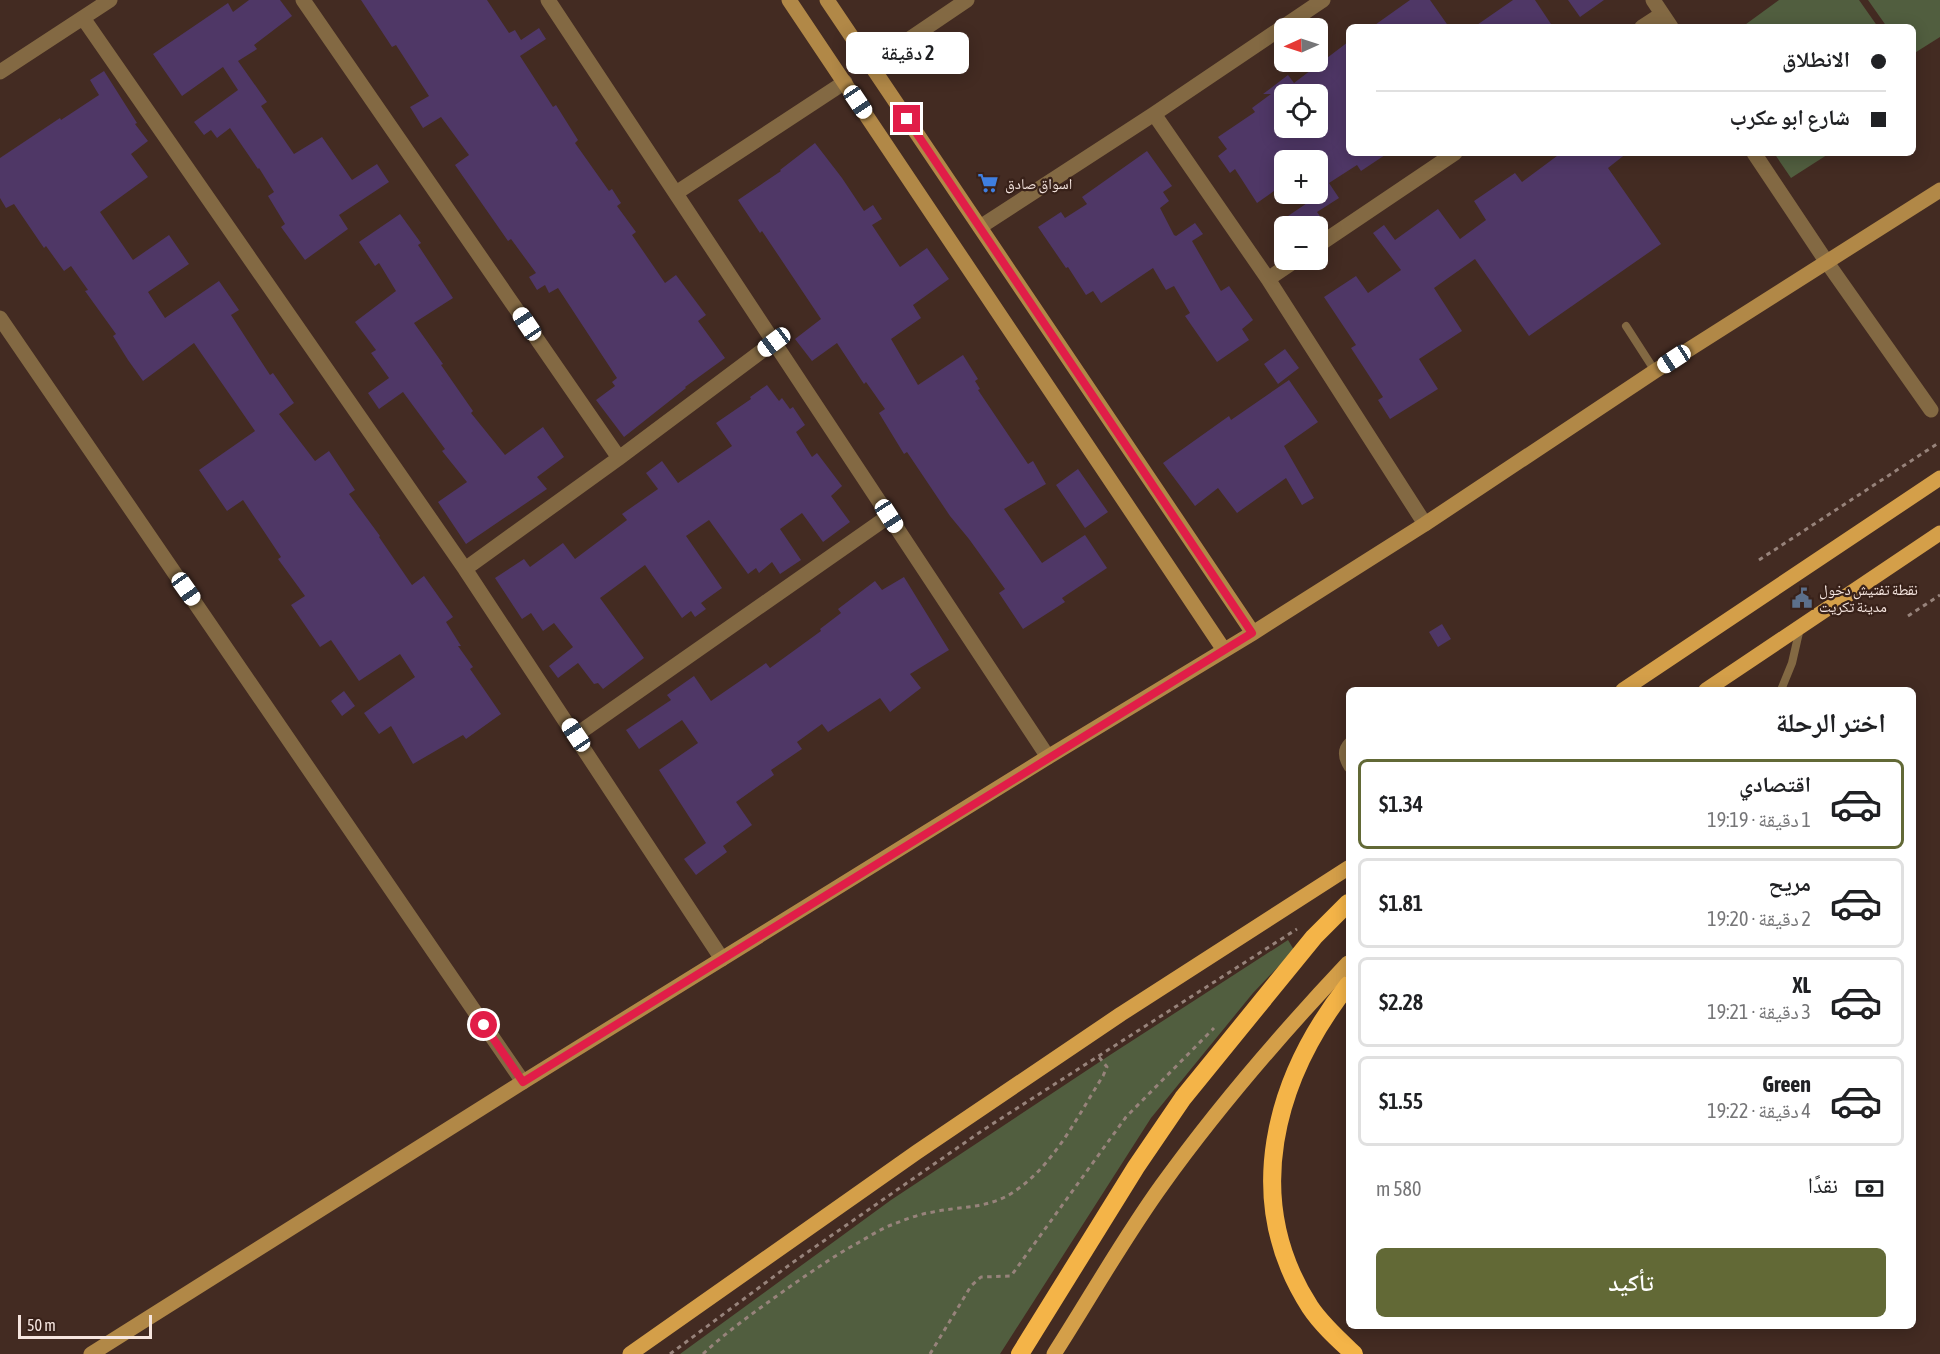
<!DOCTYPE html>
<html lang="ar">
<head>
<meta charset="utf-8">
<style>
	body { margin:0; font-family:"Asap Condensed","Noto Naskh Arabic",sans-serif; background:#f6f6f6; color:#202124; direction:rtl; height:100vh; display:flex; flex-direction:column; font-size:22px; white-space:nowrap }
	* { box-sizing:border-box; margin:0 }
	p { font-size:20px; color:#757577 }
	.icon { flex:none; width:33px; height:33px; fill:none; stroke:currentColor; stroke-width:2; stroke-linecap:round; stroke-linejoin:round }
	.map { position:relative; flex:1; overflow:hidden; direction:ltr }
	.drawer { position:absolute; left:1346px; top:687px; width:570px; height:642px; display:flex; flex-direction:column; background:#fff; border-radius:9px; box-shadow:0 3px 15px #0003; direction:rtl }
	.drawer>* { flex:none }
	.top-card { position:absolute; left:1346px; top:24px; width:570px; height:132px; border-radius:9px; box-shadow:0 3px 15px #0003; direction:rtl; display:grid; align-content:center; height:132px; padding:0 30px; background:#fff }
	.needle { width:39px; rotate:267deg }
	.tools { position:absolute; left:1274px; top:18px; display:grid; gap:12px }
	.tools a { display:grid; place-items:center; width:54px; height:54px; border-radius:9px; background:#fff; box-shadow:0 3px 15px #0003; font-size:30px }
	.scale { position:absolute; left:18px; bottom:15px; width:134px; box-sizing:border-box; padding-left:6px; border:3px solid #f6e6e0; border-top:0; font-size:16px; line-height:21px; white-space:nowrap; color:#f6e6e0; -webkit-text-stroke:4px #382119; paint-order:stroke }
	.end { position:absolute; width:27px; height:27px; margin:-14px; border:8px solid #e11d48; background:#fff; box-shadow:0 0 0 3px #fff }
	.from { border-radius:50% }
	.bubble { position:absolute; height:42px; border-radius:9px; background:#fff; box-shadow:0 3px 15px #0003; font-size:20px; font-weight:600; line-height:42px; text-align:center; direction:rtl }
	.car { position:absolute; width:18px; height:36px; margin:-18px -9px; border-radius:8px; box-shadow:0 0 4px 2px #0007; background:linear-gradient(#fff 24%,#345 0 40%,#fff 0 76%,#345 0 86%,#fff 0) }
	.top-card b { display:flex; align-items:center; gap:21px; height:57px; font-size:22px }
	.top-card b+b { border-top:2px solid #e0e0e0 }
	.top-card i { width:15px; height:15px; background:#202124 }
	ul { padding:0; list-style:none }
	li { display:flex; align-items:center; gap:18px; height:90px; margin:0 12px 9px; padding:0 18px; border:3px solid #e0e0e0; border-radius:9px }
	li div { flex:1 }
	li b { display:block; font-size:22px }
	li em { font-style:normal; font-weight:600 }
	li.active { border-color:#626936 }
	li>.icon { width:54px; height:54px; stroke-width:1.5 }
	h2 { padding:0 30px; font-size:27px; line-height:72px }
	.pay { display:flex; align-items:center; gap:15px; height:66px; padding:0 30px; font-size:22px }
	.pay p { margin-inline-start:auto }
	.action { display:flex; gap:12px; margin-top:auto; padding:12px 30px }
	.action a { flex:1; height:69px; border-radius:9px; background:#626936; color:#fff; font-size:24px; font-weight:600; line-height:69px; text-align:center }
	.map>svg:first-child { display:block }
	.green { fill:#515e3f }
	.building { fill:#4f3766; fill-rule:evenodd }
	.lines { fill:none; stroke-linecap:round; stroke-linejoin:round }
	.path { stroke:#97837b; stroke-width:3; stroke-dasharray:4.5 4.5; stroke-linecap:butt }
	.lane { stroke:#836943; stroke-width:8 }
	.street { stroke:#836943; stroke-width:15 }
	.secondary { stroke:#b18847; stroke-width:15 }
	.primary { stroke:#d49f49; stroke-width:15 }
	.highway { stroke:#f4b448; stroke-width:18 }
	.route { stroke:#e11d48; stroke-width:8 }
	.labels { text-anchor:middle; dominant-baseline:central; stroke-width:4.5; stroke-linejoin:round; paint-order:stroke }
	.poi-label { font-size:15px; fill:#f6e6e0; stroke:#382119; text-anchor:start }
</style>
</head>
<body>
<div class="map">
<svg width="1940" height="1354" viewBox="0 0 1940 1354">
	<rect width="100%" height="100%" fill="#432b22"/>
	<path class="green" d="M1779,0H1859L1878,27H1742Z
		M1868,0H1940V37L1913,54L1912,27H1887Z
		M1774,153H1830L1791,178Z
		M1288,940L1294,950L1253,993L1151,1118L1000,1354H680L891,1200L1110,1055Z"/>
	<path class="building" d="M249,0H280L292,16L254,45L257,49L238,61L267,102L261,106L294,154L322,137L352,180L377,164L389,182L339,215L348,229L305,260L281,227L285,224L268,196L274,192L259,168L258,169L230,128L217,138L211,130L204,135L194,122L238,90L223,67L182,96L153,54L228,3L233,12Z
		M361,0H487L509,33L515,30L521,40L539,28L546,39L520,56L553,107L556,105L578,140L575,143L609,191L612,189L621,203L617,206L636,232L632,235L665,283L676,275L706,315L698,321L725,358L685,387L686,388L624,437L596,400L615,386L612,382L617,378L558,288L549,293L545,285L537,290L529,277L536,273L511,239L508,241L455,165L469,155L441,117L423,128L410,107L429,96L396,45L392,47Z
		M1410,0H1430L1449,27H1372Z
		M1513,0H1535L1553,27H1474Z
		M1568,0H1604L1580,17Z
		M1348,42V153H1388L1361,171L1357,165L1329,183L1339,198L1317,212L1327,226H1296L1288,216L1313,199L1309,194H1317V160H1284V184L1257,203L1235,169L1230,173L1218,156L1227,149L1218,137L1255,112L1252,108L1271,94H1263L1288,75L1294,83ZM1284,94H1317V128H1284Z
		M104,71L137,123L135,124L148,141L131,154L148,177L100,212L133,260L169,235L189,264L148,292L165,318L219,281L239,310L231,315L270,375L273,373L294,403L279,414L315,461L329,451L355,490L349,494L380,536L379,537L412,585L424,576L453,617L446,622L461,646H458L473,667L470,669L501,714L466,739L463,735L413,764L391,726L379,734L364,713L415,677L400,654L359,681L331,640L320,647L291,605L305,596L278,559L281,557L243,500L227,511L199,470L255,431L194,343L143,381L128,360L113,336L116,334L85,291L88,290L71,266L64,271L46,246L44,248L14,204L6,208L0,198V158L60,118L61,120L99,95L90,80Z
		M815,143L842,178L864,211L873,205L882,219L872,225L900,267L927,248L949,279L913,305L921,318L891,339L918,385L963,355L978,379L975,381L980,389L978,390L1028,464L1033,461L1046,484L1004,509L1042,563L1085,535L1107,568L1062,598L1065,602L1023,629L999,593L1005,589L969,539L950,516L907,452L904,454L879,413L885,409L866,382L864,384L837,343L812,361L795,339L821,319L762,231L760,233L738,200L781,171L780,170Z
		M1147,151L1172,186L1163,192L1169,201L1160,208L1174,235L1176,236L1195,223L1203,234L1192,241L1221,291L1229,286L1253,320L1242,329L1249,340L1217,362L1185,316L1190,313L1174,286L1166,290L1153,268L1101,303L1093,291L1086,295L1068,267L1066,268L1038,227L1061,212L1065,218L1087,204L1082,197Z
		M1561,153H1627L1608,168L1661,244L1529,336L1475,259L1434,288L1462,331L1419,359L1438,389L1390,419L1378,400L1383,397L1351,348L1356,345L1324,297L1356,276L1368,293L1401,270L1373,233L1384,225L1395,240L1438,209L1460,239L1486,220L1474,201L1515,173L1522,182Z
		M400,214L421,243L418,245L453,298L414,323L443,364L441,365L473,411L471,413L505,455L543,427L564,457L537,477L547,489L466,544L438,502L467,482L442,451L445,449L403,392L379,409L368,393L389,378L371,353L376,350L355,322L396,291L379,263L375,266L359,242Z
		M1285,349L1299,368L1278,384L1264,364Z
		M1289,380L1318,422L1284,446L1314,498L1302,505L1286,478L1237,513L1218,488L1195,506L1163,463L1229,416L1231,420Z
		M767,385L779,401L782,398L790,409L793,407L805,425L796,432L812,457L817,453L842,486L831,496L850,522L823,542L802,513L780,529L801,560L780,574L772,562L759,573L756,568L748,574L709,520L686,536L722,588L701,603L706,609L695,617L691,611L682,618L645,565L600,598L644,658L603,689L598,683L594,684L578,663L558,678L549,666L573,647L554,623L543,631L531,613L522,619L495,578L524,559L530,567L563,543L575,559L627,520L622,514L658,489L646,473L662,461L678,483L732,446L716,423L751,399L750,397Z
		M1078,469L1108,512L1085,528L1056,485Z
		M904,577L949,650L910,674L921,688L890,712L880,698L828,732L822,724L797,742L802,749L771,770L774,775L736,802L752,825L723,846L727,852L696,875L684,859L706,843L659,770L698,743L682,720L639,749L626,730L671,700L667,695L694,676L711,701L766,663L770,668L821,631L820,629L841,613L838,609L875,581L882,590Z
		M1442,624L1451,639L1438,647L1429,632Z
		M344,691L355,706L342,716L331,701Z"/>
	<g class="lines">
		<path class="path" d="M1759,560L1940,442
			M1908,616L1940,595
			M670,1354L792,1263L983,1130L1297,929
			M703,1354C723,1335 745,1319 767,1303C795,1283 824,1262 854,1245C867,1238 880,1229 894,1224C906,1219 920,1214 933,1212C961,1206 987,1209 1012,1193C1054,1166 1077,1117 1103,1076L1107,1067L1099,1057
			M930,1354L971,1286L981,1277L1011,1276L1126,1117L1214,1028"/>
		<path class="lane" d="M1626,326L1655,371
			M1781,690L1792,663L1800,628
			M1348,742C1340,750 1343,760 1348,768"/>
		<path class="street" d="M303,0L619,458
			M548,0L1048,757
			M1653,0L1671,27
			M83,18L465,569L722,959
			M1642,27L1662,14
			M871,65L967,0
			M0,72L110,0
			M1154,114L1268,279L1425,524
			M1754,153L1826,261L1931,410
			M676,193L845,82
			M980,227L1154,114L1323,0
			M1317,246L1455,153
			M1268,279L1296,260
			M0,318L523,1082
			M465,569L619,458L774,342
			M576,735L889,516"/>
		<path class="secondary" d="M789,0L1224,650
			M827,0L1253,633
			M91,1354L523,1082L1048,757L1253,633L1425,524L1655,371L1940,190"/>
		<path class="primary" d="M1623,690L1940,478
			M1706,690L1940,533
			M630,1354L917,1152L1121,1014L1348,868
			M1054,1354C1090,1298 1123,1239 1162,1185C1218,1107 1282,1033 1348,963"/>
		<path class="highway" d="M1348,985C1274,1079 1241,1200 1310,1307C1322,1325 1339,1340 1354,1354
			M1020,1354L1136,1167L1183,1098L1314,937L1348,903"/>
	</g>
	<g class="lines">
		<path class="route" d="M484,1025L523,1082L1252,633L907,119"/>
	</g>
	<defs>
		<g id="supermarket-bare" transform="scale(1.62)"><path d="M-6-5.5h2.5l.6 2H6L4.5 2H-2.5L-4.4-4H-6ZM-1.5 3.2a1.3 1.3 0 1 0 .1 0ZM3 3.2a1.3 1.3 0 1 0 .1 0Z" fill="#3f7fe0" stroke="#382119" stroke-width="2.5" paint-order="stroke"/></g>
		<g id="civic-bare" transform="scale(1.62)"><path d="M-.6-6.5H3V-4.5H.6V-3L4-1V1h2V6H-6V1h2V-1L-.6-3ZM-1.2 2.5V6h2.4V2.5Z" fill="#5c6f8a" stroke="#382119" stroke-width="2.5" paint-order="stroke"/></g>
	</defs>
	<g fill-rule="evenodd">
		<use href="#supermarket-bare" x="988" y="183"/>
		<use href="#civic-bare" x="1802" y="598"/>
	</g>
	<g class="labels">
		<g class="poi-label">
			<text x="1005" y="183">اسواق صادق</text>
			<text x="1819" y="589">نقطة تفتيش دخول<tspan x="1819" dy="17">مدينة تكريت</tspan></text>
		</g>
	</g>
</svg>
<div class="tools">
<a><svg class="needle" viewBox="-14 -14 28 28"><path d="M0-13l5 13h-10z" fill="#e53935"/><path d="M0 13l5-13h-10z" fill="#757577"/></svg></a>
<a><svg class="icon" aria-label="locate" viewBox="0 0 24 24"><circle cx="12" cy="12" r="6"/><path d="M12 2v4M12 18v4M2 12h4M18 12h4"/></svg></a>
<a>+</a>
<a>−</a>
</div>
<div class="scale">50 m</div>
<i class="end from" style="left:484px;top:1025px"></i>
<i class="end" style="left:907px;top:119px"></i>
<div class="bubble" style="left:846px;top:32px;width:123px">2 دقيقة</div>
<i class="car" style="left:858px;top:102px;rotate:146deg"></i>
<i class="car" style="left:527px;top:324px;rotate:326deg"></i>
<i class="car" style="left:774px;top:342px;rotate:233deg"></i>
<i class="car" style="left:1674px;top:359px;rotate:237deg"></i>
<i class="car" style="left:889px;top:516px;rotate:147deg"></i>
<i class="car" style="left:186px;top:589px;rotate:145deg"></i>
<i class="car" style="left:576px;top:735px;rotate:326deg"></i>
<div class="top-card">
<b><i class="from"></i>الانطلاق</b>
<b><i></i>شارع ابو عكرب</b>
</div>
<section class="drawer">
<h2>اختر الرحلة</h2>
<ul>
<li class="active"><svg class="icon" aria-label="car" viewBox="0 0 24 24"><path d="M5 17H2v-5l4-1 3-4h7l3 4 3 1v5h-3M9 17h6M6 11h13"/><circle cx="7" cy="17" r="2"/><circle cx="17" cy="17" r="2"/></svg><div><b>اقتصادي</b><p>1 دقيقة · 19:19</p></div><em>$1.34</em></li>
<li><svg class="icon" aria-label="car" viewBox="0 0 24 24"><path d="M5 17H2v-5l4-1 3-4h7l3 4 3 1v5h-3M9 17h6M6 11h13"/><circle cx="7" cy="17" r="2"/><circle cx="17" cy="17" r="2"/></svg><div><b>مريح</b><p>2 دقيقة · 19:20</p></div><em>$1.81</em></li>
<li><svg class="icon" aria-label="car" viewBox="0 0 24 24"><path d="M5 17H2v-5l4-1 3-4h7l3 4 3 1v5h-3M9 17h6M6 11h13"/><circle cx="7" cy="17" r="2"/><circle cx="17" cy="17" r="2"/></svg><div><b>XL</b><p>3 دقيقة · 19:21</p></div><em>$2.28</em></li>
<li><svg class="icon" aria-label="car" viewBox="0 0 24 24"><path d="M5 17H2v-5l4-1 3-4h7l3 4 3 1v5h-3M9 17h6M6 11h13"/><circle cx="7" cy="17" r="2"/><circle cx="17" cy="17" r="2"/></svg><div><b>Green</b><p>4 دقيقة · 19:22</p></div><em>$1.55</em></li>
</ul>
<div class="pay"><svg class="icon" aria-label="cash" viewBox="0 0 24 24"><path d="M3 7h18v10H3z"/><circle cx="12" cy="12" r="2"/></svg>نقدًا<p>580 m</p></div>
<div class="action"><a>تأكيد</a></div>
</section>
</div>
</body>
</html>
